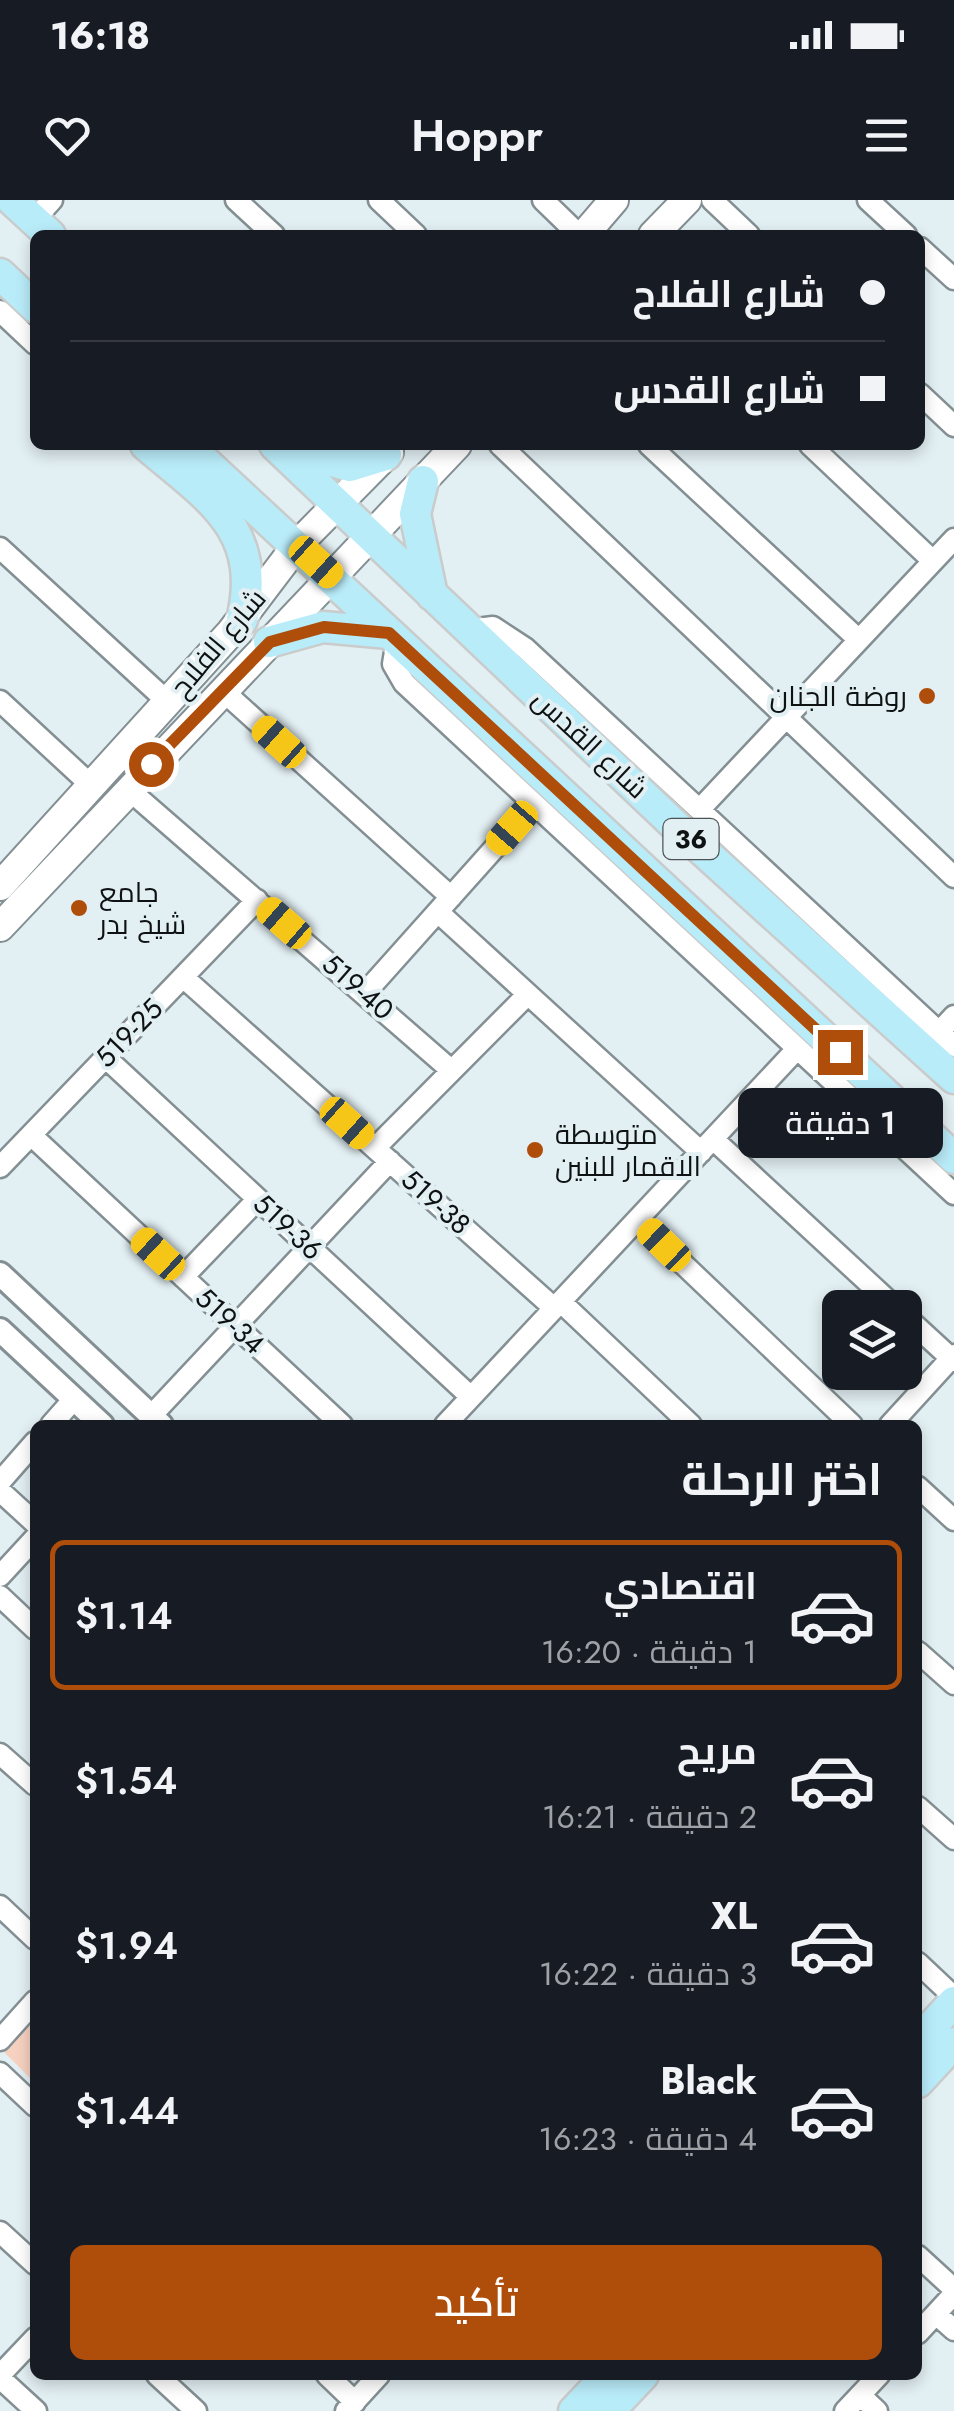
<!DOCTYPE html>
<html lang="ar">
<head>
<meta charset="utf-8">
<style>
	body { margin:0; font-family:Jost,Cairo,sans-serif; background:#242831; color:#f1f3f6; direction:rtl; height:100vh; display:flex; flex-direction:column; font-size:38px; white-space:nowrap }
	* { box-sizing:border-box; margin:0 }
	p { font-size:32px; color:#9ea1a6 }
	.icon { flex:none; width:55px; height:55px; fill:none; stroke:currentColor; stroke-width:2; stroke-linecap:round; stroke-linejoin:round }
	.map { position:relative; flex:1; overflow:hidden; direction:ltr }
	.sheet { position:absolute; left:30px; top:1220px; width:892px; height:960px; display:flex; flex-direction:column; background:#171b24; border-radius:15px; box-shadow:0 5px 15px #0003; direction:rtl }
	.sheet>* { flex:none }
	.banner { position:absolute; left:30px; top:30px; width:895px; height:220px; border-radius:15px; box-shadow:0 5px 15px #0003; direction:rtl; display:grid; align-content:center; height:220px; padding:0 40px; background:#171b24 }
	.tools { position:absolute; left:822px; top:1090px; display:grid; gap:20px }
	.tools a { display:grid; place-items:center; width:100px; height:100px; border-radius:15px; background:#171b24; box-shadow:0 5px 15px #0003; font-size:50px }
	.end { position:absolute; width:45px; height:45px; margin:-22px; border:12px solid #af4e0a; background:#fff; box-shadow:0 0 0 5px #fff }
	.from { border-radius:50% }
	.bubble { position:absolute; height:70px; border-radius:15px; background:#171b24; box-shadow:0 5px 15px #0003; font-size:32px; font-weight:600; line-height:70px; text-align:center; direction:rtl }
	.car { position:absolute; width:30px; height:60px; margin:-30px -15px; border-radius:12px; box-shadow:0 0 8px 2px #0007; background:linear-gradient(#f5c518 24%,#345 0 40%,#f5c518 0 76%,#345 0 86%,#f5c518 0) }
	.banner b { display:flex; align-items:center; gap:35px; height:95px; font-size:38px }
	.banner b+b { border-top:2px solid #363941 }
	.banner i { width:25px; height:25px; background:#f1f3f6 }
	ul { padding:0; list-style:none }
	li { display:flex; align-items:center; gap:30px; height:150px; margin:0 20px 15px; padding:0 20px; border:5px solid transparent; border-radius:15px }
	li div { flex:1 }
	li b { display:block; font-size:38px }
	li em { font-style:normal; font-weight:600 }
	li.on { border-color:#af4e0a }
	li>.icon { width:90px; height:90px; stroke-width:1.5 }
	h2 { padding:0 40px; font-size:45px; line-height:120px }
	.primary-button { display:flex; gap:20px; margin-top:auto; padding:20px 40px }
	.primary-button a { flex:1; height:115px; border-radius:15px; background:#af4e0a; color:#fff; font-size:40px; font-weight:600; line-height:115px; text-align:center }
	.status { display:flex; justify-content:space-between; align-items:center; height:70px; padding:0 50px; background:#171b24; direction:ltr }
	.status svg { height:28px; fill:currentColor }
	header { display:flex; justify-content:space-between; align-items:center; height:130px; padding:0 40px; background:#171b24; font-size:45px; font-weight:600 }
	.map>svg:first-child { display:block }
	.garden { fill:#f6d1c0 }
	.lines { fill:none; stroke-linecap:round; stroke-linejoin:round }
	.minor-casing { stroke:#838f92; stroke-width:25 }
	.tertiary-casing { stroke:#838f92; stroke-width:28 }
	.secondary-casing { stroke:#838f92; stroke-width:32 }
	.primary-casing { stroke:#cacbcb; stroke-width:35 }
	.minor { stroke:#fff; stroke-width:20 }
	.tertiary { stroke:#fff; stroke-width:22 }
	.secondary { stroke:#fff; stroke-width:28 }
	.primary { stroke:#b9ecf9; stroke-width:30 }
	.route { stroke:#af4e0a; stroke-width:12 }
	.poi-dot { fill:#af4e0a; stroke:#e2eff3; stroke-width:4 }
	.labels { text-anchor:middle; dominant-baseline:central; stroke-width:8; stroke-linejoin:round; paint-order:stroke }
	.shield { fill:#e2eff3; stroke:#4e5456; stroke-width:2.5 }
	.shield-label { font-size:25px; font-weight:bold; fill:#0e1213 }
	.street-label { font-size:28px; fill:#0e1213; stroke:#e2eff3 }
	.poi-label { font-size:28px; fill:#0e1213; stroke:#e2eff3; text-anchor:start }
</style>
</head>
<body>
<div class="status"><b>16:18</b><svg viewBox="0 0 49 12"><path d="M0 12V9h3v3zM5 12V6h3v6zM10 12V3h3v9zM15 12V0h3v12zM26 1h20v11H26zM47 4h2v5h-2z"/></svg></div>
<header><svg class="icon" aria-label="menu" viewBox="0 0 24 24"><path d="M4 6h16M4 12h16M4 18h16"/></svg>Hoppr<svg class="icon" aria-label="heart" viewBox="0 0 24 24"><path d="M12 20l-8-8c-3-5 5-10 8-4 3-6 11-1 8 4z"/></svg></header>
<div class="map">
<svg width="954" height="2211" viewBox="0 0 954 2211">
	<rect width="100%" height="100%" fill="#e2eff3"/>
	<path class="garden" d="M35,1801V1883L0,1848Z"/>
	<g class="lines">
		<g class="minor-casing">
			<path id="minor" d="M236,0L274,35
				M379,0L416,35
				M543,0L579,35
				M712,0L749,35
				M868,0L906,35
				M34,20L52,0
				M920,48L954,79
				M0,111L35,144
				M920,194L954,226
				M500,245L954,677
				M649,245L859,440
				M810,245L933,361
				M0,348L169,503
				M469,430L493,427L525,448L954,846
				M397,440L393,464L404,483L954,994
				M222,490L451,697
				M0,501L93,587
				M128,589L451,870
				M701,608L954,339
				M438,712L701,952
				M183,777L554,1108
				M365,793L533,605
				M931,841L954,816
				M105,857L471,1197
				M31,935L342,1225
				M713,939L896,1108
				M375,948L528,794
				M0,967L257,700
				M637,1020L852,1225
				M183,1077L258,999
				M561,1102L691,1225
				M905,1116L954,1161
				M151,1216L390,961
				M51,1225L74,1199
				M445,1225L796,850
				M890,1225L954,1155
				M0,1282L35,1242
				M918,1287L954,1320
				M0,1291L35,1323
				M0,1376L35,1338
				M0,1396L35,1429
				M918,1452L954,1484
				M0,1554L35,1585
				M918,1607L954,1639
				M0,1706L35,1739
				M918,1763L954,1797
				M0,1840L35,1801
				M0,1873L35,1906
				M0,2032L35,2064
				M918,2056L954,2089
				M936,2114L954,2130
				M918,2133L954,2094
				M0,2175L35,2138
				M157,2175L196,2211
				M327,2175L355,2202
				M0,2178L36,2211
				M860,2195L877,2211
				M346,2211L379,2175
				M845,2211L879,2175"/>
		</g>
		<g class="tertiary-casing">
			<path id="tertiary" d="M0,1074L161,1225
				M0,1130L102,1225"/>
		</g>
		<g class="secondary-casing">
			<path id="secondary" d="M584,35L614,0
				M653,35L687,0
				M0,686L231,432L297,345L389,252
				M0,727L457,245"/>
		</g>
		<g class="primary-casing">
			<path id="primary" d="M12,0L50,35
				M0,74L35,107
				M146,245C208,298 264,329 242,420
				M187,245L954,958
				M275,245L680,630L954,878
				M284,248L350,266L386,255
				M423,281L415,314L432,395
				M269,442L323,427L389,433
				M918,1841L954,1802
				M918,1882L954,1843
				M574,2211L608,2175
				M609,2211L643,2175"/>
		</g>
		<use href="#minor" class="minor"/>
		<use href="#tertiary" class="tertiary"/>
		<use href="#secondary" class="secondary"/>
		<use href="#primary" class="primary"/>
	</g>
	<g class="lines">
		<path class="route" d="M151,564L270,442L324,427L389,433L840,852"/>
	</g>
	<g class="poi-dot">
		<circle cx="927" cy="496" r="10"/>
		<circle cx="79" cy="708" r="10"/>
		<circle cx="535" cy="950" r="10"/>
	</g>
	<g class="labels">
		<rect class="shield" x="663.5" y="619" width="55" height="40" rx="8"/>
		<g class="shield-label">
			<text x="691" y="639">36</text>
		</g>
		<g class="street-label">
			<text transform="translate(218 443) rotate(-50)">شارع الفلاح</text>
			<text transform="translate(590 544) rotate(43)">شارع القدس</text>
			<text transform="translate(358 787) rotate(41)">519-40</text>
			<text transform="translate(129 833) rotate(-46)">519-25</text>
			<text transform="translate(436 1002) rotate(42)">519-38</text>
			<text transform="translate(288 1027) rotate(43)">519-36</text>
			<text transform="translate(230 1121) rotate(43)">519-34</text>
		</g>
		<g class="poi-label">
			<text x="907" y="496" text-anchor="end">روضة الجنان</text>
			<text x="99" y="692">جامع<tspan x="99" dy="32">شيخ بدر</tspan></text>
			<text x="555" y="934">متوسطة<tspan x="555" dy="32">الاقمار للبنين</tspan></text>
		</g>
	</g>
</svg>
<div class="tools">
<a><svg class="icon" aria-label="layers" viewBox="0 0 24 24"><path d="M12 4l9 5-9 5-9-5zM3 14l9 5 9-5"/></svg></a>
</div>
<i class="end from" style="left:151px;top:564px"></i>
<i class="end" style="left:840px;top:852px"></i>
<div class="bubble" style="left:738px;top:888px;width:205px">1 دقيقة</div>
<i class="car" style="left:316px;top:362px;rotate:132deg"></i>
<i class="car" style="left:279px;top:542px;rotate:312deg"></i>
<i class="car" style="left:512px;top:628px;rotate:221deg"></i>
<i class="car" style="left:284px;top:723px;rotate:311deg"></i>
<i class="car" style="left:347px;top:923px;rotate:132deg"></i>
<i class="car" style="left:664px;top:1045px;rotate:314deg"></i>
<i class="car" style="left:158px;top:1054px;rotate:313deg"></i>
<div class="banner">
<b><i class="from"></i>شارع الفلاح</b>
<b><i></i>شارع القدس</b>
</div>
<section class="sheet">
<h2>اختر الرحلة</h2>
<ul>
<li class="on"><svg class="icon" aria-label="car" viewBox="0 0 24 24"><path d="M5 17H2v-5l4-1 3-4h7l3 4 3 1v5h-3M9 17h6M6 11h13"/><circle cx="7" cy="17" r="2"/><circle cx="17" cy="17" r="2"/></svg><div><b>اقتصادي</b><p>1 دقيقة · 16:20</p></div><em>$1.14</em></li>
<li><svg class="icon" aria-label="car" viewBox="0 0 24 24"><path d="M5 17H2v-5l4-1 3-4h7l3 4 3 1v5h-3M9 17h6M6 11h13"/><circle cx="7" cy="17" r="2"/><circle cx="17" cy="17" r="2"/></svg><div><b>مريح</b><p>2 دقيقة · 16:21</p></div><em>$1.54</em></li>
<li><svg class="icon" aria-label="car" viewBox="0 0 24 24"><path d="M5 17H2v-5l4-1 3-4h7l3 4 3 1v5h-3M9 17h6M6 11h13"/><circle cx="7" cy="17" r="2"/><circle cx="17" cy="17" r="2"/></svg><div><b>XL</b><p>3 دقيقة · 16:22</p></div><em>$1.94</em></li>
<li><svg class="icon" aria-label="car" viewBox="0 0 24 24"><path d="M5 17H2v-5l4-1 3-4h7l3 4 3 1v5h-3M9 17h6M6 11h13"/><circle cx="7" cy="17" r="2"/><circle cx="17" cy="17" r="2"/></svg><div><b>Black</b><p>4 دقيقة · 16:23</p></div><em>$1.44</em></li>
</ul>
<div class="primary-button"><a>تأكيد</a></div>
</section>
</div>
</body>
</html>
